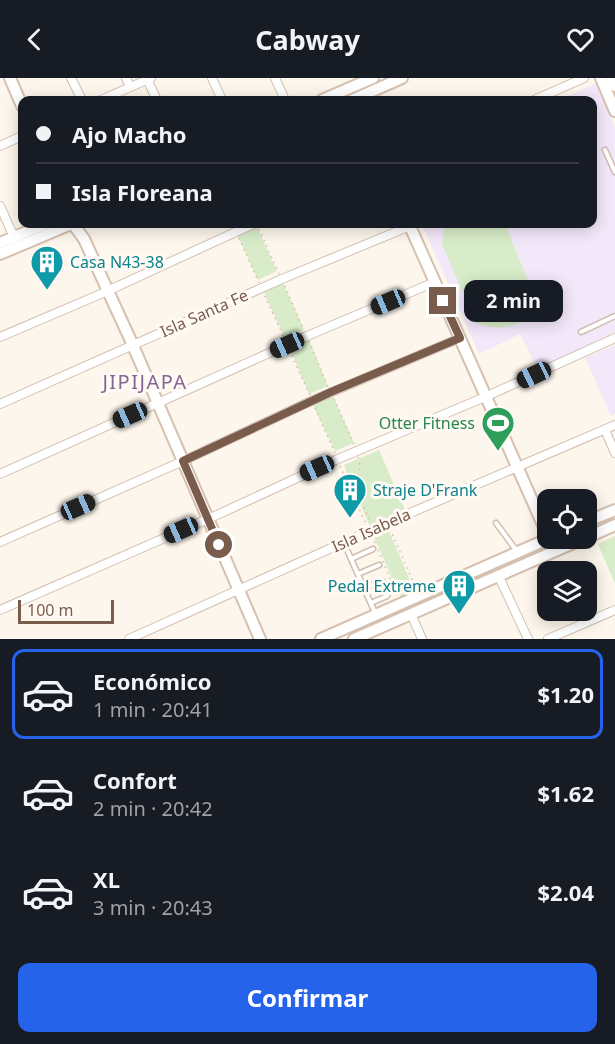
<!DOCTYPE html>
<html lang="es">
<head>
<meta charset="utf-8">
<style>
	body { margin:0; font-family:"Noto Sans",sans-serif; background:#242831; color:#f1f3f6; height:100vh; display:flex; flex-direction:column; font-size:22px; white-space:nowrap }
	* { box-sizing:border-box; margin:0 }
	p { font-size:20px; color:#9ea1a6 }
	.icon { flex:none; width:33px; height:33px; fill:none; stroke:currentColor; stroke-width:2; stroke-linecap:round; stroke-linejoin:round }
	.map { position:relative; height:561px; overflow:hidden }
	.details { display:flex; flex-direction:column; background:#171b24; flex:1 }
	.details>* { flex:none }
	.banner { position:absolute; left:18px; top:18px; width:579px; height:132px; border-radius:12px; box-shadow:0 3px 15px #0003; display:grid; align-content:center; height:132px; padding:0 18px; background:#171b24 }
	.tools { position:absolute; left:537px; top:411px; display:grid; gap:12px }
	.tools a { display:grid; place-items:center; width:60px; height:60px; border-radius:12px; background:#171b24; box-shadow:0 3px 15px #0003; font-size:30px }
	.scale { position:absolute; left:18px; bottom:15px; width:96px; box-sizing:border-box; padding-left:6px; border:3px solid #7a5c4d; border-top:0; font-size:16px; line-height:21px; white-space:nowrap; color:#7a5c4d; -webkit-text-stroke:4px #fffaf3; paint-order:stroke }
	.end { position:absolute; width:27px; height:27px; margin:-14px; border:8px solid #7a5c4d; background:#fff; box-shadow:0 0 0 3px #fff }
	.from { border-radius:50% }
	.bubble { position:absolute; height:42px; border-radius:12px; background:#171b24; box-shadow:0 3px 15px #0003; font-size:20px; font-weight:700; line-height:42px; text-align:center }
	.car { position:absolute; width:18px; height:36px; margin:-18px -9px; border-radius:8px; box-shadow:0 0 4px 2px #0007; background:linear-gradient(#222 24%,#8ab4d8 0 40%,#222 0 76%,#8ab4d8 0 86%,#222 0) }
	.banner b { display:flex; align-items:center; gap:21px; height:57px; font-size:22px }
	.banner b+b { border-top:2px solid #363941 }
	.banner i { width:15px; height:15px; background:#f1f3f6 }
	ul { padding:10px 0 0; list-style:none }
	li { display:flex; align-items:center; gap:18px; height:90px; margin:0 12px 9px; padding:0 6px; border:3px solid transparent; border-radius:12px }
	li div { flex:1 }
	li b { display:block; font-size:22px }
	li em { font-style:normal; font-weight:700 }
	li.active { border-color:#2563eb }
	li>.icon { width:54px; height:54px; stroke-width:1.5 }
	.action { display:flex; gap:12px; margin-top:auto; padding:12px 18px }
	.action a { flex:1; height:69px; border-radius:12px; background:#2563eb; color:#fff; font-size:24px; font-weight:700; line-height:69px; text-align:center }
	header { display:flex; justify-content:space-between; align-items:center; height:78px; padding:0 18px; background:#171b24; font-size:27px; font-weight:700 }
	.map>svg:first-child { display:block }
	.education { fill:#f3e8fa }
	.green { fill:#d8ecc9 }
	.lines { fill:none; stroke-linecap:round; stroke-linejoin:round }
	.lane-casing { stroke:#d1beb0; stroke-width:7 }
	.street-casing { stroke:#d1beb0; stroke-width:10 }
	.secondary-casing { stroke:#d6c0b0; stroke-width:14 }
	.path { stroke:#d9b8a5; stroke-width:1.5; stroke-dasharray:1.5 4.5; stroke-linecap:butt }
	.lane { stroke:#fff; stroke-width:4 }
	.street { stroke:#fff; stroke-width:8 }
	.secondary { stroke:#fff; stroke-width:10 }
	.route { stroke:#7a5c4d; stroke-width:8 }
	.labels { text-anchor:middle; dominant-baseline:central; stroke-width:6; stroke-linejoin:round; paint-order:stroke }
	.culture-label { font-size:16px; fill:#0d838f; stroke:#fffaf3; text-anchor:start }
	.street-label { font-size:16px; fill:#7a5c4d; stroke:#fffaf3 }
	.leisure-label { font-size:16px; fill:#27864d; stroke:#fffaf3; text-anchor:end }
	.quarter-label { font-size:20px; letter-spacing:1.5px; fill:#846695; stroke:#fffaf3 }
</style>
</head>
<body>
<header><svg class="icon" aria-label="back" viewBox="0 0 24 24"><path d="M15 5l-7 7 7 7"/></svg>Cabway<svg class="icon" aria-label="heart" viewBox="0 0 24 24"><path d="M12 20l-8-8c-3-5 5-10 8-4 3-6 11-1 8 4z"/></svg></header>
<div class="map">
<svg width="615" height="561" viewBox="0 0 615 561">
	<rect width="100%" height="100%" fill="#fdf6ec"/>
	<path class="education" d="M597,5L615,50V254L537,291L520,256L479,276L422,146H592V22H559Z
		M615,267V336L611,338L585,280Z"/>
	<path class="green" d="M447,146H505L536,222C535,226 533,232 531,235C516,252 495,252 476,245L442,166L444,150Z
		M257,149L277,193L258,202L238,158Z
		M283,205L304,251L284,259L264,214Z
		M309,262L328,308L309,316L290,271Z
		M333,318L354,365L335,373L313,327Z
		M379,372L406,434L370,449L344,387Z
		M389,453L415,514L401,521L374,459Z
		M615,458V506L598,466Z"/>
	<g class="lines">
		<g class="lane-casing">
			<path id="lane" d="M605,72L615,94
				M581,254L615,238
				M496,445L516,472
				M348,474L376,537
				M351,481L373,471
				M358,496L379,487
				M364,511L379,503L383,504C386,508 389,514 387,518L371,525"/>
		</g>
		<g class="street-casing">
			<path id="street" d="M71,0L82,22
				M126,0L130,9
				M212,0L222,22
				M275,0L285,22
				M147,1L157,22
				M101,22L151,0
				M534,22L584,0
				M0,68L22,58
				M0,128L14,159
				M0,259L103,215L253,146
				M0,326L282,201L410,148
				M605,352L615,375
				M0,396L307,258L435,204
				M0,464L183,383L311,323L460,260
				M499,499L528,561
				M0,532L217,437L338,381L485,319L615,260
				M411,536L422,561
				M129,561L387,445L615,347
				M548,561L615,532"/>
		</g>
		<g class="secondary-casing">
			<path id="secondary" d="M10,0L22,28
				M601,0L615,33
				M612,0L615,8
				M322,22L373,0
				M352,22L402,0
				M73,146L84,161L131,263L260,561
				M409,146L548,458
				M0,165L45,146
				M0,176L71,146
				M586,444L615,432
				M586,460L615,447
				M321,561L550,460
				M354,561L585,460"/>
		</g>
		<path class="path" d="M259,151L279,196
			M239,160L259,205
			M285,208L303,251
			M265,218L284,260
			M309,263L328,309
			M289,272L310,317
			M334,321L354,366
			M315,330L335,375
			M358,379L360,391L353,408L371,444
			M340,388L366,446
			M390,451L416,510
			M372,458L376,467
			M378,472L397,517"/>
		<use href="#lane" class="lane"/>
		<use href="#street" class="street"/>
		<use href="#secondary" class="secondary"/>
	</g>
	<g class="lines">
		<path class="route" d="M219,467L183,383L331,314L460,260L443,223"/>
	</g>
	<defs>
		<g id="building-pin" transform="scale(1.725)"><path d="M0 17L-7.5 6A9.5 9.5 0 1 1 7.5 6Z" fill="#0f9aa8" stroke="#fffaf3"/><path d="M-4-6H4V6H1V3H-1V6H-4ZM-2.5-4.3h1.7v1.8h-1.7ZM.8-4.3h1.7v1.8H.8ZM-2.5-1h1.7V.8h-1.7ZM.8-1h1.7V.8H.8Z" fill="#fff"/></g>
		<g id="stadium-pin" transform="scale(1.725)"><path d="M0 17L-7.5 6A9.5 9.5 0 1 1 7.5 6Z" fill="#2e9e5b" stroke="#fffaf3"/><path d="M0-5a6.5 5 0 1 0 0 10a6.5 5 0 1 0 0-10ZM-3.5-1.8h7v3.6h-7Z" fill="#fff"/></g>
	</defs>
	<g fill-rule="evenodd">
		<use href="#building-pin" x="47" y="184"/>
		<use href="#stadium-pin" x="498" y="345"/>
		<use href="#building-pin" x="350" y="412"/>
		<use href="#building-pin" x="459" y="508"/>
	</g>
	<g class="labels">
		<g class="culture-label">
			<text x="70" y="184">Casa N43-38</text>
			<text x="373" y="412">Straje D'Frank</text>
			<text x="436" y="508" text-anchor="end">Pedal Extreme</text>
		</g>
		<g class="street-label">
			<text transform="translate(204 235) rotate(-24)">Isla Santa Fe</text>
			<text transform="translate(371 452) rotate(-24)">Isla Isabela</text>
		</g>
		<g class="leisure-label">
			<text x="475" y="345">Otter Fitness</text>
		</g>
		<g class="quarter-label">
			<text x="145" y="303">JIPIJAPA</text>
		</g>
	</g>
</svg>
<div class="tools">
<a><svg class="icon" aria-label="locate" viewBox="0 0 24 24"><circle cx="12" cy="12" r="6"/><path d="M12 2v4M12 18v4M2 12h4M18 12h4"/></svg></a>
<a><svg class="icon" aria-label="layers" viewBox="0 0 24 24"><path d="M12 4l9 5-9 5-9-5zM3 14l9 5 9-5"/></svg></a>
</div>
<div class="scale">100 m</div>
<i class="end from" style="left:219px;top:467px"></i>
<i class="end" style="left:443px;top:223px"></i>
<div class="bubble" style="left:464px;top:202px;width:99px">2 min</div>
<i class="car" style="left:388px;top:224px;rotate:247deg"></i>
<i class="car" style="left:287px;top:267px;rotate:246deg"></i>
<i class="car" style="left:534px;top:297px;rotate:245deg"></i>
<i class="car" style="left:130px;top:337px;rotate:246deg"></i>
<i class="car" style="left:317px;top:390px;rotate:246deg"></i>
<i class="car" style="left:78px;top:429px;rotate:66deg"></i>
<i class="car" style="left:181px;top:452px;rotate:246deg"></i>
<div class="banner">
<b><i class="from"></i>Ajo Macho</b>
<b><i></i>Isla Floreana</b>
</div>
</div>
<section class="details">
<ul>
<li class="active"><svg class="icon" aria-label="car" viewBox="0 0 24 24"><path d="M5 17H2v-5l4-1 3-4h7l3 4 3 1v5h-3M9 17h6M6 11h13"/><circle cx="7" cy="17" r="2"/><circle cx="17" cy="17" r="2"/></svg><div><b>Económico</b><p>1 min · 20:41</p></div><em>$1.20</em></li>
<li><svg class="icon" aria-label="car" viewBox="0 0 24 24"><path d="M5 17H2v-5l4-1 3-4h7l3 4 3 1v5h-3M9 17h6M6 11h13"/><circle cx="7" cy="17" r="2"/><circle cx="17" cy="17" r="2"/></svg><div><b>Confort</b><p>2 min · 20:42</p></div><em>$1.62</em></li>
<li><svg class="icon" aria-label="car" viewBox="0 0 24 24"><path d="M5 17H2v-5l4-1 3-4h7l3 4 3 1v5h-3M9 17h6M6 11h13"/><circle cx="7" cy="17" r="2"/><circle cx="17" cy="17" r="2"/></svg><div><b>XL</b><p>3 min · 20:43</p></div><em>$2.04</em></li>
</ul>
<div class="action"><a>Confirmar</a></div>
</section>
</body>
</html>
